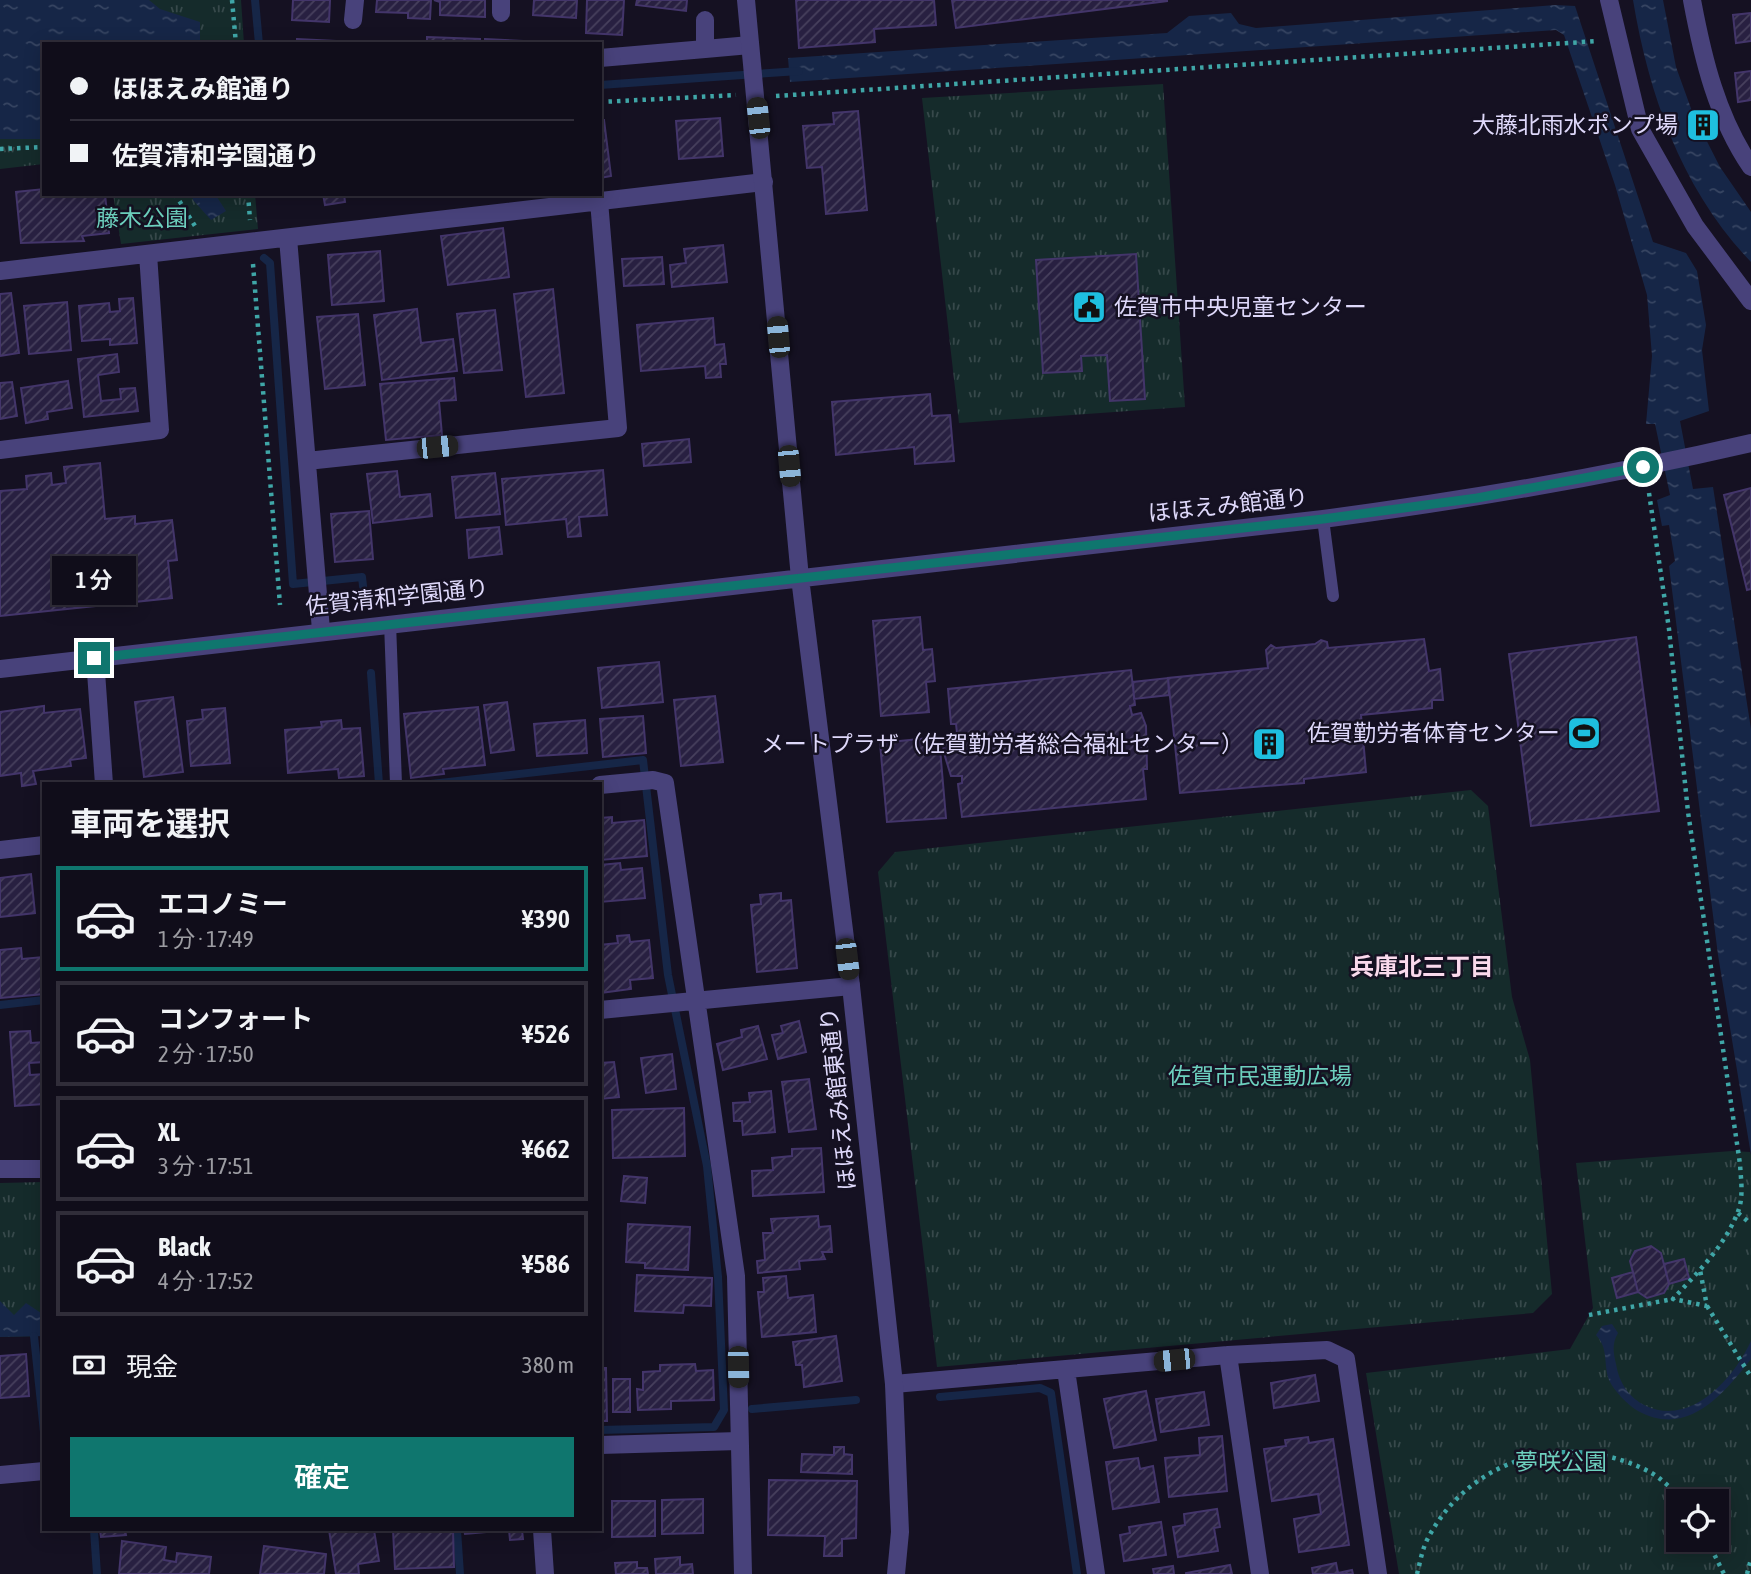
<!DOCTYPE html>
<html lang="ja">
<head>
<meta charset="utf-8">
<style>
	body { margin:0; font-family:"Asap Condensed","Noto Sans JP",sans-serif; background:#1e1b27; color:#f1f3f6; height:100vh; display:flex; flex-direction:column; font-size:26px; white-space:nowrap }
	* { box-sizing:border-box; margin:0 }
	p { font-size:23px; color:#9c9ca2 }
	.icon { flex:none; width:38px; height:38px; fill:none; stroke:currentColor; stroke-width:2; stroke-linecap:round; stroke-linejoin:round }
	.map { position:relative; flex:1; overflow:hidden }
	.side { position:absolute; left:42px; top:782px; width:560px; height:749px; display:flex; flex-direction:column; background:#100d1a; border-radius:0px; box-shadow:0 4px 18px #0003,0 0 0 2px #302d39 }
	.side>* { flex:none }
	.guide { position:absolute; left:42px; top:42px; width:560px; height:154px; border-radius:0px; box-shadow:0 4px 18px #0003,0 0 0 2px #302d39; display:grid; align-content:center; height:154px; padding:0 28px; background:#100d1a }
	.buttons { position:absolute; left:1666px; top:1489px; display:grid; gap:14px }
	.buttons a { display:grid; place-items:center; width:63px; height:63px; border-radius:0px; background:#100d1a; box-shadow:0 4px 18px #0003,0 0 0 2px #302d39; font-size:35px }
	.end { position:absolute; width:32px; height:32px; margin:-16px; border:9px solid #0f766e; background:#fff; box-shadow:0 0 0 4px #fff }
	.from { border-radius:50% }
	.bubble { position:absolute; height:49px; border-radius:0px; background:#100d1a; box-shadow:0 4px 18px #0003,0 0 0 2px #302d39; font-size:23px; font-weight:600; line-height:49px; text-align:center }
	.car { position:absolute; width:21px; height:42px; margin:-21px -10px; border-radius:9px; box-shadow:0 0 5px 2px #0007; background:linear-gradient(#222 24%,#8ab4d8 0 40%,#222 0 76%,#8ab4d8 0 86%,#222 0) }
	.guide b { display:flex; align-items:center; gap:24px; height:66px; font-size:26px }
	.guide b+b { border-top:2px solid #302d39 }
	.guide i { width:18px; height:18px; background:#f1f3f6 }
	ul { padding:0; list-style:none }
	li { display:flex; align-items:center; gap:21px; height:105px; margin:0 14px 10px; padding:0 14px; border:4px solid #302d39; border-radius:0px }
	li div { flex:1 }
	li b { display:block; font-size:26px }
	li em { font-style:normal; font-weight:600 }
	li.current { border-color:#0f766e }
	li>.icon { width:63px; height:63px; stroke-width:1.5 }
	h2 { padding:0 28px; font-size:32px; line-height:84px }
	.pay { display:flex; align-items:center; gap:18px; height:77px; padding:0 28px; font-size:26px }
	.pay p { margin-inline-start:auto }
	.button { display:flex; gap:14px; margin-top:auto; padding:14px 28px }
	.button a { flex:1; height:80px; border-radius:0px; background:#0f766e; color:#fff; font-size:28px; font-weight:600; line-height:80px; text-align:center }
	.map>svg:first-child { display:block }
	.park { fill:url(#park-tufts); fill-rule:evenodd }
	.water { fill:url(#water-ripples) }
	.lines { fill:none; stroke-linecap:round; stroke-linejoin:round }
	.stream { stroke:#162647; stroke-width:8 }
	.building { fill:url(#building-hatch); stroke:#43356a; stroke-width:2 }
	.path { stroke:#3fa6a7; stroke-width:4.5; stroke-dasharray:3.5 5; stroke-linecap:butt }
	.service { stroke:#48427b; stroke-width:12 }
	.minor { stroke:#48427b; stroke-width:18 }
	.tertiary { stroke:#48427b; stroke-width:18 }
	.route { stroke:#0f766e; stroke-width:9 }
	.labels { text-anchor:middle; dominant-baseline:central; stroke-width:5; stroke-linejoin:round; paint-order:stroke }
	.poi-label { font-size:23px; fill:#ded8fa; stroke:#151122; text-anchor:end }
	.park-label { font-size:23px; fill:#6dd0be; stroke:#151122 }
	.street-label { font-size:23px; fill:#ded8fa; stroke:#151122 }
	.neighbourhood-label { font-size:24px; font-weight:bold; fill:#fad9ec; stroke:#151122 }
</style>
</head>
<body>
<div class="map">
<svg width="1751" height="1574" viewBox="0 0 1751 1574">
	<defs>
		<pattern id="park-tufts" width="24" height="20" patternUnits="userSpaceOnUse" patternTransform="scale(1.75)"><rect width="24" height="20" fill="#152b2b"/><path d="M3 7l-1-3M5 7V3M7 7l1-3M15 17l-1-3M17 17v-4M19 17l1-3" fill="none" stroke="#37494b"/></pattern>
		<pattern id="water-ripples" width="26" height="14" patternUnits="userSpaceOnUse" patternTransform="scale(1.75)"><rect width="26" height="14" fill="#162647"/><path d="M2 4q2-2 4 0t4 0M15 11q2-2 4 0t4 0" fill="none" stroke="#374562"/></pattern>
		<pattern id="building-hatch" width="6" height="6" patternUnits="userSpaceOnUse" patternTransform="scale(1.75)"><rect width="6" height="6" fill="#282041"/><path d="M-1 1l2-2M0 6l6-6M5 7l2-2" fill="none" stroke="#47405d"/></pattern>
	</defs>
	<rect width="100%" height="100%" fill="#151122"/>
	<path class="park" d="M0,0H241L244,44H44V164L0,169Z
		M1163,84L1185,407L959,423L922,98Z
		M113,194H255L258,229L121,244Z
		M1471,790L1488,806L1512,997L1530,1060L1552,1294L1533,1313L937,1367L878,872L895,852Z
		M1732,1151L1750,1152L1751,1155V1574H1399L1366,1373L1570,1349L1593,1308L1576,1163ZM1678,1502H1717V1540H1678Z
		M44,1182V1336L0,1337V1183Z"/>
	<path class="water" d="M0,0H149L160,9L200,22V44H44V139H0Z
		M1633,0H1663L1676,67L1693,114L1720,167L1751,212V262C1682,190 1649,96 1633,0Z
		M1555,5L1575,6L1653,242L1686,253L1697,271L1706,325L1702,350L1709,411L1680,421L1693,489L1713,487L1751,729V1155L1718,955L1669,566L1675,561L1669,525L1662,526L1657,500L1670,495L1655,424H1646L1652,356L1647,295L1615,185L1564,35L1556,30L790,82L788,58L1167,33L1189,16L1231,13L1239,24L1256,28Z
		M192,194H215L226,211L211,220L193,200Z
		M0,1301L14,1315L26,1303L44,1315V1336L0,1337Z
		M1612,1324L1618,1333C1612,1343 1613,1352 1616,1364C1619,1383 1629,1398 1646,1406C1691,1427 1734,1378 1751,1341V1359C1723,1395 1687,1438 1638,1411C1628,1405 1614,1391 1609,1380C1603,1363 1609,1349 1596,1335L1602,1326Z"/>
	<g class="lines">
		<path class="stream" d="M255,0L259,44
			M600,85L799,71
			M264,258L270,263L293,584L362,577L363,586
			M371,673L379,784
			M431,784L643,760L668,975L707,1166L718,1277L724,1410L714,1427L600,1430
			M0,1005L44,1000
			M34,1336L44,1432
			M940,1397L1040,1388L1051,1393L1077,1574
			M752,1409L856,1400
			M94,1530L97,1574
			M457,1530L460,1574"/>
	</g>
	<path class="building" d="M293,0H330L329,22L292,20Z
		M377,0H431L430,19L408,18V13L376,12Z
		M434,0H485V17L440,15V2Z
		M534,0H577L576,18L533,15Z
		M587,0H624L622,35L586,33Z
		M637,0H687L686,11L636,5Z
		M796,0H934L936,25L874,29L875,42L799,48Z
		M952,0H1167V1L956,28Z
		M1751,13V41L1736,43L1733,15Z
		M427,37L480,39V44H427Z
		M297,39L355,42V44H297Z
		M485,39L543,42V44H485Z
		M1751,71V100L1738,102L1735,73Z
		M858,111L867,210L826,214L822,167L807,168L803,126L834,124L833,113Z
		M720,118L723,156L679,159L676,121Z
		M600,120H604L611,176L600,178Z
		M44,189V194H105L109,233L82,236L84,241L21,243L16,192Z
		M323,194H344L345,202L325,205Z
		M503,228L509,277L448,285L441,236Z
		M723,245L727,282L672,287L670,265L686,263L684,249Z
		M380,251L384,301L332,305L328,255Z
		M1136,254L1145,399L1110,401L1107,355L1081,356L1082,371L1043,373L1036,260Z
		M662,257L664,284L624,286L622,259Z
		M553,289L564,393L526,397L514,294Z
		M11,293L19,353L0,356V294Z
		M133,298L137,343L110,345V339L82,341L79,306L109,303L110,312L120,311L119,299Z
		M67,302L71,350L29,354L24,306Z
		M417,309L421,343L453,339L457,371L382,380L374,315Z
		M495,310L502,370L464,373L457,314Z
		M358,314L365,385L325,389L317,317Z
		M713,318L715,345L724,344L726,364H720L721,377L706,378L705,366L641,371L637,325Z
		M117,354L119,372L98,375L101,401L121,399L120,389L135,388L138,411L84,417L78,359Z
		M454,378L456,400L439,401L442,435L386,440L380,384Z
		M68,381L72,408L47,412L48,419L26,423L21,388Z
		M12,382L17,416L0,419V383Z
		M930,394L932,416L950,415L954,461L915,464L914,447L836,455L832,402Z
		M689,439L691,462L644,466L642,444Z
		M100,463L105,519L135,516V524L172,520L177,560L168,561L172,598L0,616V491L27,489L26,476L51,473L52,485L66,483L64,467Z
		M603,470L607,515L579,517L581,536L568,537L566,519L506,525L502,479Z
		M397,471L400,497L430,494L432,516L373,523L367,474Z
		M495,473L500,514L456,518L452,477Z
		M1751,488V589L1747,590L1724,495Z
		M369,511L373,559L335,562L331,514Z
		M499,527L502,554L469,558L467,530Z
		M920,617L923,650L932,649L935,681L926,682L929,712L881,716L873,621Z
		M1636,637L1659,811L1531,826L1509,654Z
		M1424,639L1429,671L1440,669L1443,700H1432V708L1361,715L1366,772L1304,779V783L1180,793L1168,678L1268,668L1266,650L1271,645L1276,648L1315,644L1321,640L1327,642L1328,648Z
		M659,662L663,702L602,708L598,668Z
		M1131,670L1135,705L1130,706L1132,715L1141,713L1146,726L1147,769H1143L1146,799L962,817L958,784L962,783V776H951L943,750L947,734L957,733L956,724H951L948,689Z
		M1168,678L1169,695L1134,699L1133,682Z
		M715,696L723,762L681,766L674,700Z
		M173,697L183,772L144,777L135,702Z
		M507,702L514,750L491,753L484,705Z
		M44,706V713L80,709L86,758L70,760L71,766L33,771L36,784L22,786L21,773L0,776V712Z
		M478,707L485,765L443,769L444,774L411,778L404,714Z
		M225,708L230,763L191,766L187,721L203,719L202,710Z
		M643,716L646,753L603,757L600,719Z
		M341,720L342,729L360,728L364,776L339,778L338,769L288,773L285,730L322,727L321,722Z
		M585,720L587,753L537,756L534,724Z
		M939,737L946,818L887,822L880,743Z
		M612,817V823L644,820L647,856L600,860V818Z
		M620,863L621,870L642,868L645,898L600,902V865Z
		M31,874L35,913L0,917V878Z
		M781,893V901L791,900L797,968L757,972L751,905L761,904L760,895Z
		M629,935L630,942L649,940L653,978L630,980L631,989L600,993V945L618,943L617,936Z
		M21,948L22,959L43,957L44,994L0,998V950Z
		M799,1021L806,1052L778,1059L772,1035L783,1033L781,1026Z
		M758,1026L767,1059L723,1070L717,1044L742,1037L741,1030Z
		M30,1031L31,1043L44,1042V1062L29,1063L30,1075L44,1074V1104L15,1106L10,1032Z
		M672,1054L676,1089L646,1093L641,1058Z
		M614,1062L619,1097L600,1099V1063Z
		M809,1079L816,1129L789,1132L782,1082Z
		M771,1091L775,1132L743,1135L742,1121H734L733,1103L750,1102L749,1093Z
		M684,1108L685,1156L613,1158L612,1110Z
		M821,1148L824,1192L753,1196L752,1171L773,1170L772,1158L792,1156V1149Z
		M624,1176L647,1178L645,1203L621,1201Z
		M818,1216L819,1227L830,1226L832,1252H822L825,1259L799,1261L800,1269L758,1273L757,1261L765,1260L763,1233H773L771,1219Z
		M628,1224L690,1227L688,1270L645,1268V1263L626,1262Z
		M1651,1246L1661,1253L1669,1284L1664,1293L1647,1298L1638,1292L1630,1261L1635,1251Z
		M1684,1259L1689,1278L1669,1284L1664,1264Z
		M1633,1272L1638,1292L1617,1298L1612,1278Z
		M637,1275L712,1278L711,1306L684,1305L683,1313L635,1311Z
		M786,1276L788,1298L813,1295L816,1332L762,1337L758,1292H764L763,1278Z
		M836,1336L842,1381L804,1387L802,1365H796L793,1342Z
		M26,1354L29,1396L0,1398V1356Z
		M695,1364L696,1371L713,1370L714,1400L671,1401V1409L638,1410L637,1389L643,1390V1372L660,1371V1365Z
		M600,1368H606L607,1421H600Z
		M1315,1375L1319,1401L1274,1408L1271,1383Z
		M613,1379H630V1412H613Z
		M1146,1391L1156,1440L1114,1448L1104,1399Z
		M1204,1392L1209,1425L1161,1432L1156,1399Z
		M1222,1436L1227,1491L1169,1497L1165,1458L1200,1455L1199,1438Z
		M1308,1437L1309,1443L1333,1439L1349,1545L1299,1552L1294,1519L1321,1514L1318,1494L1272,1501L1264,1449L1286,1446L1285,1440Z
		M834,1447H844V1454L852,1455V1474L801,1472L802,1454L834,1455Z
		M1138,1458L1140,1469L1153,1466L1159,1502L1113,1509L1106,1462Z
		M769,1480L857,1481L856,1538L842,1539V1556H824L825,1536L768,1535Z
		M703,1499V1533L662,1534V1500Z
		M612,1501H655V1536L612,1537Z
		M1217,1509L1220,1527L1214,1528L1218,1551L1178,1557L1173,1527L1185,1525L1184,1514Z
		M1161,1522L1166,1555L1124,1561L1120,1535L1130,1533L1129,1527Z
		M100,1530H125L126,1535L101,1537Z
		M329,1530H374L379,1561L358,1564L359,1574H336Z
		M393,1530H453L454,1567L395,1569Z
		M464,1530H522L523,1539L510,1540L509,1530L465,1534Z
		M122,1541L166,1547L164,1560L176,1562L177,1553L211,1557L209,1574H119Z
		M264,1546L326,1554L324,1574H260Z
		M680,1557V1565L692,1564L693,1574H656L655,1559Z
		M637,1562V1568H647L648,1574H616L615,1563Z
		M1336,1563L1338,1573L1352,1570L1353,1574H1313L1312,1568Z
		M1230,1565L1232,1574H1186V1573Z
		M1173,1566L1174,1574H1154L1153,1569Z"/>
	<g class="lines">
		<path class="path" d="M232,0L236,44
			M776,96L1598,41
			M600,102L736,95
			M0,149L44,147
			M175,194L195,226
			M248,194L250,220
			M253,264L280,605
			M1649,493L1669,629L1688,812L1740,1164C1741,1181 1744,1199 1737,1214C1724,1247 1696,1274 1673,1299L1707,1306L1700,1270
			M1738,1213L1751,1224
			M1707,1306L1751,1377
			M1589,1315L1673,1299
			M1707,1540L1724,1574
			M1417,1574C1420,1563 1422,1549 1428,1538C1471,1457 1567,1430 1648,1471C1662,1478 1674,1492 1686,1502
			M1747,1574L1751,1559"/>
		<path class="service" d="M1323,519L1333,596
			M390,623L396,784"/>
		<path class="minor" d="M1609,0L1640,129L1695,226L1751,301
			M501,13V0
			M353,20L355,0
			M705,49L750,45
			M600,58L705,49V20
			M288,238L321,630
			M0,271L764,182
			M0,450L160,430L148,254
			M307,461L618,428L599,201
			M95,658L104,784
			M600,785L653,780L665,783L736,1276L743,1574
			M0,850L44,845
			M600,1010L851,986
			M0,1169H44
			M1228,1355L1260,1574
			M1066,1370L1096,1574
			M894,1384L1228,1355L1327,1350L1346,1359L1378,1574
			M600,1445L739,1441
			M0,1475L44,1471
			M542,1530L545,1574"/>
		<path class="tertiary" d="M746,0L800,578L851,986L894,1384L900,1532L896,1574
			M1692,0C1703,59 1717,117 1751,167
			M0,669L1323,519C1467,500 1609,476 1751,443"/>
	</g>
	<g class="lines">
		<path class="route" d="M94,658L1323,519L1477,498L1643,467"/>
	</g>
	<defs>
		<g id="building-square" transform="scale(1.75)"><rect x="-9" y="-9" width="18" height="18" rx="4" fill="#1ebfdf" stroke="#151122"/><path d="M-4-6H4V6H1V3H-1V6H-4ZM-2.5-4.3h1.7v1.8h-1.7ZM.8-4.3h1.7v1.8H.8ZM-2.5-1h1.7V.8h-1.7ZM.8-1h1.7V.8H.8Z" fill="#111"/></g>
		<g id="civic-square" transform="scale(1.75)"><rect x="-9" y="-9" width="18" height="18" rx="4" fill="#1ebfdf" stroke="#151122"/><path d="M-.6-6.5H3V-4.5H.6V-3L4-1V1h2V6H-6V1h2V-1L-.6-3ZM-1.2 2.5V6h2.4V2.5Z" fill="#111"/></g>
		<g id="stadium-square" transform="scale(1.75)"><rect x="-9" y="-9" width="18" height="18" rx="4" fill="#1ebfdf" stroke="#151122"/><path d="M0-5a6.5 5 0 1 0 0 10a6.5 5 0 1 0 0-10ZM-3.5-1.8h7v3.6h-7Z" fill="#111"/></g>
	</defs>
	<g fill-rule="evenodd">
		<use href="#building-square" x="1703" y="125"/>
		<use href="#civic-square" x="1089" y="307"/>
		<use href="#stadium-square" x="1584" y="733"/>
		<use href="#building-square" x="1269" y="744"/>
	</g>
	<g class="labels">
		<g class="poi-label">
			<text x="1678" y="125">大藤北雨水ポンプ場</text>
			<text x="1114" y="307" text-anchor="start">佐賀市中央児童センター</text>
			<text x="1560" y="733">佐賀勤労者体育センター</text>
			<text x="1244" y="744">メートプラザ（佐賀勤労者総合福祉センター）</text>
		</g>
		<g class="park-label">
			<text x="142" y="218">藤木公園</text>
			<text x="1260" y="1076">佐賀市民運動広場</text>
			<text x="1561" y="1462">夢咲公園</text>
		</g>
		<g class="street-label">
			<text transform="translate(1228 505) rotate(-6)">ほほえみ館通り</text>
			<text transform="translate(397 597) rotate(-6)">佐賀清和学園通り</text>
			<text transform="translate(838 1099) rotate(-96)">ほほえみ館東通り</text>
		</g>
		<g class="neighbourhood-label">
			<text x="1422" y="966">兵庫北三丁目</text>
		</g>
	</g>
</svg>
<div class="buttons">
<a><svg class="icon" aria-label="locate" viewBox="0 0 24 24"><circle cx="12" cy="12" r="6"/><path d="M12 2v4M12 18v4M2 12h4M18 12h4"/></svg></a>
</div>
<i class="end from" style="left:1643px;top:467px"></i>
<i class="end" style="left:94px;top:658px"></i>
<div class="bubble" style="left:52px;top:556px;width:84px">1 分</div>
<i class="car" style="left:758px;top:118px;rotate:354deg"></i>
<i class="car" style="left:778px;top:337px;rotate:355deg"></i>
<i class="car" style="left:437px;top:447px;rotate:84deg"></i>
<i class="car" style="left:789px;top:466px;rotate:175deg"></i>
<i class="car" style="left:847px;top:959px;rotate:173deg"></i>
<i class="car" style="left:1174px;top:1360px;rotate:264deg"></i>
<i class="car" style="left:738px;top:1367px;rotate:179deg"></i>
<div class="guide">
<b><i class="from"></i>ほほえみ館通り</b>
<b><i></i>佐賀清和学園通り</b>
</div>
<section class="side">
<h2>車両を選択</h2>
<ul>
<li class="current"><svg class="icon" aria-label="car" viewBox="0 0 24 24"><path d="M5 17H2v-5l4-1 3-4h7l3 4 3 1v5h-3M9 17h6M6 11h13"/><circle cx="7" cy="17" r="2"/><circle cx="17" cy="17" r="2"/></svg><div><b>エコノミー</b><p>1 分 · 17:49</p></div><em>¥390</em></li>
<li><svg class="icon" aria-label="car" viewBox="0 0 24 24"><path d="M5 17H2v-5l4-1 3-4h7l3 4 3 1v5h-3M9 17h6M6 11h13"/><circle cx="7" cy="17" r="2"/><circle cx="17" cy="17" r="2"/></svg><div><b>コンフォート</b><p>2 分 · 17:50</p></div><em>¥526</em></li>
<li><svg class="icon" aria-label="car" viewBox="0 0 24 24"><path d="M5 17H2v-5l4-1 3-4h7l3 4 3 1v5h-3M9 17h6M6 11h13"/><circle cx="7" cy="17" r="2"/><circle cx="17" cy="17" r="2"/></svg><div><b>XL</b><p>3 分 · 17:51</p></div><em>¥662</em></li>
<li><svg class="icon" aria-label="car" viewBox="0 0 24 24"><path d="M5 17H2v-5l4-1 3-4h7l3 4 3 1v5h-3M9 17h6M6 11h13"/><circle cx="7" cy="17" r="2"/><circle cx="17" cy="17" r="2"/></svg><div><b>Black</b><p>4 分 · 17:52</p></div><em>¥586</em></li>
</ul>
<div class="pay"><svg class="icon" aria-label="cash" viewBox="0 0 24 24"><path d="M3 7h18v10H3z"/><circle cx="12" cy="12" r="2"/></svg>現金<p>380 m</p></div>
<div class="button"><a>確定</a></div>
</section>
</div>
</body>
</html>
